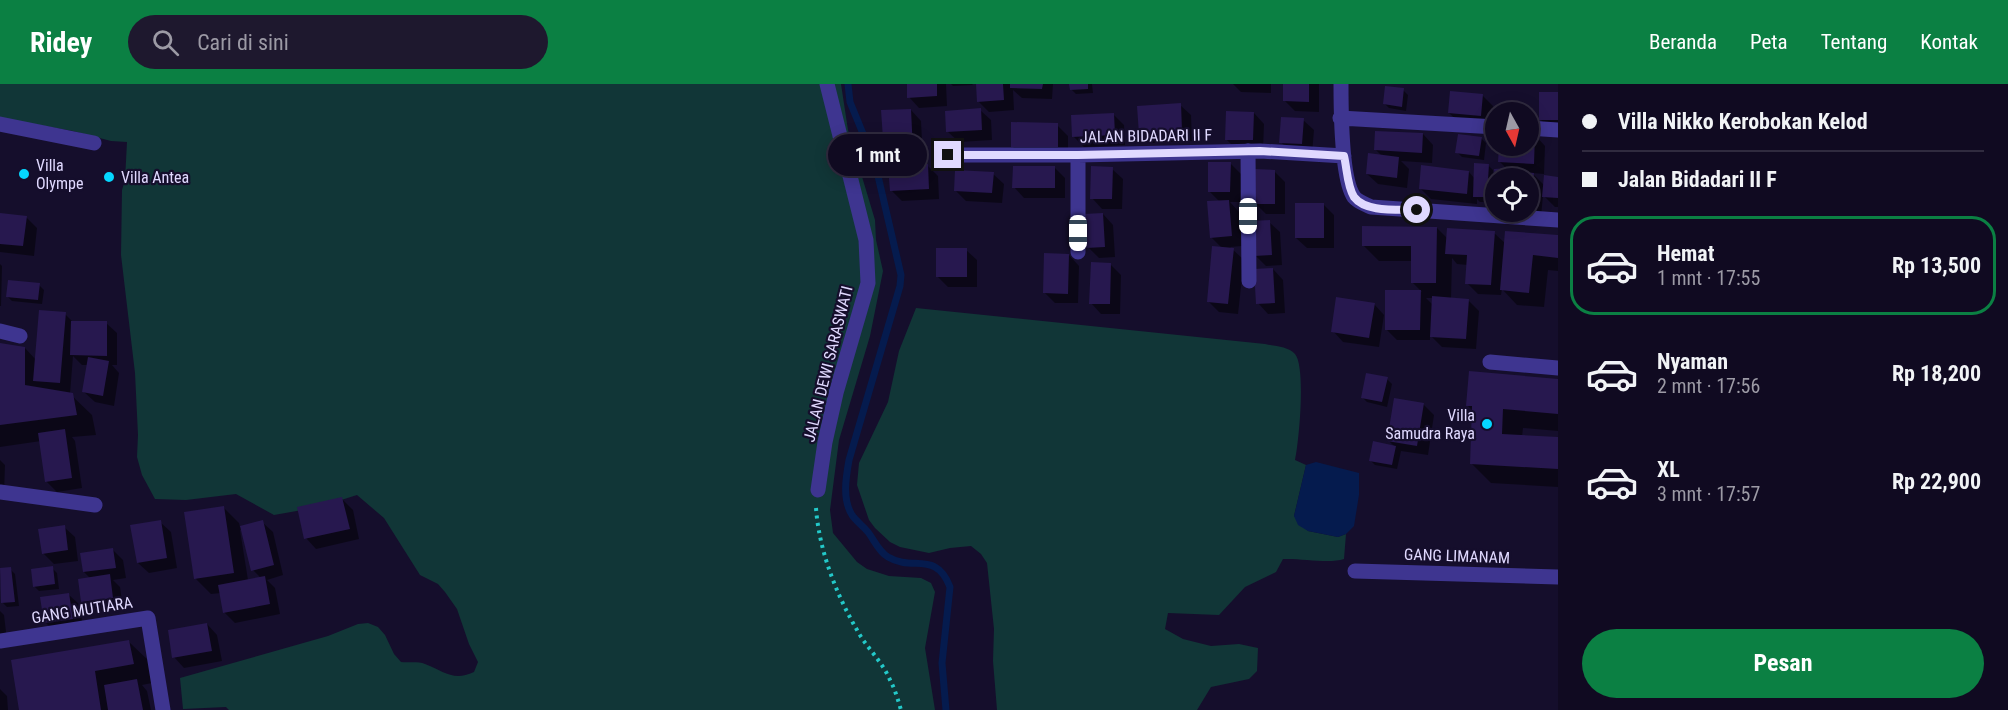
<!DOCTYPE html>
<html lang="id">
<head>
<meta charset="utf-8">
<style>
	body { margin:0; font-family:"Roboto Condensed",sans-serif; background:#1e182e; color:#f1f3f6; height:100vh; display:flex; flex-direction:column; font-size:22px; white-space:nowrap }
	* { box-sizing:border-box; margin:0 }
	p { font-size:20px; color:#9c9aa5 }
	.icon { flex:none; width:33px; height:33px; fill:none; stroke:currentColor; stroke-width:2; stroke-linecap:round; stroke-linejoin:round }
	.map { position:relative; flex:1; overflow:hidden }
	.panel { display:flex; flex-direction:column; background:#100a21; width:450px }
	.panel>* { flex:none }
	.guide { display:grid; align-content:center; height:132px; padding:0 24px; background:#100a21 }
	.needle { width:39px; rotate:172deg }
	.buttons { position:absolute; left:1485px; top:18px; display:grid; gap:12px }
	.buttons a { display:grid; place-items:center; width:54px; height:54px; border-radius:50%; background:#100a21; box-shadow:0 3px 15px #0003,0 0 0 2px #302b3f; font-size:30px }
	.end { position:absolute; width:27px; height:27px; margin:-14px; border:8px solid #e0d9ff; background:#111; box-shadow:0 0 0 3px #111 }
	.from { border-radius:50% }
	.bubble { position:absolute; height:42px; border-radius:21px; background:#100a21; box-shadow:0 3px 15px #0003,0 0 0 2px #302b3f; font-size:20px; font-weight:700; line-height:42px; text-align:center }
	.car { position:absolute; width:18px; height:36px; margin:-18px -9px; border-radius:8px; box-shadow:0 0 4px 2px #0007; background:linear-gradient(#fff 24%,#345 0 40%,#fff 0 76%,#345 0 86%,#fff 0) }
	.guide b { display:flex; align-items:center; gap:21px; height:57px; font-size:22px }
	.guide b+b { border-top:2px solid #302b3f }
	.guide i { width:15px; height:15px; background:#f1f3f6 }
	ul { padding:0; list-style:none }
	li { display:flex; align-items:center; gap:18px; height:99px; margin:0 12px 9px; padding:0 12px; border:3px solid transparent; border-radius:24px }
	li div { flex:1 }
	li b { display:block; font-size:22px }
	li em { font-style:normal; font-weight:700 }
	li.selected { border-color:#0b8043 }
	li>.icon { width:54px; height:54px; stroke-width:1.5 }
	.button { display:flex; gap:12px; margin-top:auto; padding:12px 24px }
	.button a { flex:1; height:69px; border-radius:36px; background:#0b8043; color:#fff; font-size:24px; font-weight:700; line-height:69px; text-align:center }
	header { display:flex; align-items:center; gap:36px; box-sizing:border-box; height:84px; padding:0 30px; background:#0b8043; color:#fff }
	header strong { font-size:28px }
	nav { display:flex; gap:33px; margin-inline-start:auto; font-size:21px }
	.search { width:420px; height:54px; background:#1e182e; display:flex; align-items:center; gap:15px; box-sizing:border-box; padding:0 21px; border-radius:33px; color:#9c9aa5; font-size:22px }
	main { display:flex; flex:1; min-height:0 }
	.map>svg:first-child { display:block }
	.green { fill:#113637 }
	.water { fill:#051b4e }
	.shadow { fill:#0007; fill-rule:evenodd }
	.lines { fill:none; stroke-linecap:round; stroke-linejoin:round }
	.stream { stroke:#051b4e; stroke-width:7 }
	.building { fill:#27184f }
	.path { stroke:#23c9c9; stroke-width:4; stroke-dasharray:3 4.5; stroke-linecap:butt }
	.street { stroke:#3e3590; stroke-width:15 }
	.route { stroke:#e0d9ff; stroke-width:8 }
	.poi-dot { fill:#05d7ff; stroke:#150e2c; stroke-width:2 }
	.labels { text-anchor:middle; dominant-baseline:central; stroke-width:4.5; stroke-linejoin:round; paint-order:stroke }
	.street-label { font-size:16px; fill:#e0d9ff; stroke:#150e2c }
	.poi-label { font-size:16px; fill:#e0d9ff; stroke:#150e2c; text-anchor:start }
</style>
</head>
<body>
<header>
<strong>Ridey</strong>
<div class="search"><svg class="icon" aria-label="search" viewBox="0 0 24 24"><circle cx="10" cy="10" r="6"/><path d="M15 15l6 6"/></svg>Cari di sini</div>
<nav><a>Beranda</a><a>Peta</a><a>Tentang</a><a>Kontak</a></nav>
</header>
<main>
<div class="map">
<svg width="1558" height="626" viewBox="0 0 1558 626">
	<rect width="100%" height="100%" fill="#150e2c"/>
	<path class="green" d="M0,0H841L848,46L875,136L876,156L883,187L870,252L839,356L830,426L833,449L857,478L867,485L889,492L921,494L931,499L935,508L925,564L935,626H229L226,623L183,625L180,594L328,552L358,540L368,539L378,543L385,551L394,570L401,578C408,579 418,577 425,580C444,587 453,598 474,588L478,578L469,560L457,525L445,508L438,500L420,491L384,434L357,411L319,423L274,431L236,410L186,416L155,415L142,391L137,373L138,351L135,289L121,171L122,106L125,96L127,58L111,57L73,47L0,34Z
		M916,224L1265,260C1274,262 1288,262 1295,270C1306,283 1299,358 1295,376L1306,381L1294,432L1308,447L1338,453L1346,450L1344,475C1329,480 1301,474 1283,475L1276,488L1245,503L1219,531L1168,529L1165,545L1183,555L1211,562L1239,560L1258,564L1257,587L1249,595L1211,603L1197,626H997L993,577L994,545L987,479L981,470L971,462L950,464L929,469L900,463L890,458L875,444L869,436L857,401L859,379L888,318L899,267Z"/>
	<path class="water" d="M1316,378L1359,389V411L1354,442L1346,450L1338,453L1308,447L1298,441L1294,432L1306,381Z"/>
	<path class="shadow" d="M908,0H946L947,22L919,24L909,13Z
		M951,0H972L973,1L953,2Z
		M978,0H1053L1052,15L1022,14L1013,6L1014,26L989,28L978,17Z
		M1071,0H1092L1093,9L1076,10L1071,5Z
		M1233,0H1271V9L1241,8Z
		M1285,0H1319V28L1295,27L1285,17Z
		M1403,6L1408,11L1406,27L1389,24L1384,19Z
		M1558,9V46H1551L1540,35Z
		M1483,12L1493,22L1491,42L1460,39L1449,29Z
		M1180,21L1191,31L1192,57L1151,59L1140,49Z
		M911,26L921,37L923,77L896,79L885,68Z
		M980,26L991,36L992,56L959,58L948,48Z
		M1254,29L1264,40L1263,66H1237L1226,55Z
		M1113,30L1124,41L1125,61L1084,63L1073,52Z
		M1303,36L1314,46L1312,70L1291,69L1281,58Z
		M1057,41L1068,52V73H1023L1012,62Z
		M1423,50L1433,61L1432,79L1401,77L1409,85L1407,104L1378,100L1367,90L1382,72L1376,66Z
		M1535,51L1545,62L1544,90L1532,89L1545,102L1558,94V123H1555L1543,111L1541,133L1528,128V94H1497L1496,87L1508,86L1500,78L1501,62H1528Z
		M1481,54L1486,59L1484,76L1462,73L1457,68Z
		M1230,79L1241,90L1240,118H1230L1239,128L1242,162L1230,163L1244,176L1238,230L1219,228L1208,217L1223,165L1211,153L1220,118L1209,107Z
		M927,81L938,92L939,115L902,117L892,107Z
		M1488,81L1493,86L1492,118H1480L1477,115V120L1431,115L1420,104L1469,88L1475,95Z
		M1055,84L1065,94V114H1024L1014,103Z
		M1112,85L1123,95L1122,125H1102L1092,114Z
		M1274,87L1285,98V130H1266L1256,120Z
		M993,90L1004,100L1002,119L966,117L955,106Z
		M1324,121L1334,131V164H1307L1296,154Z
		M0,130L26,133L37,144L34,172L0,168Z
		M1103,130L1113,141L1115,173L1099,174L1088,163Z
		M1269,138L1280,148L1282,181L1266,182L1255,171Z
		M1437,144L1448,155L1494,149L1506,160L1558,153V187L1548,186L1544,223L1517,221L1502,205L1501,211L1478,210L1467,199L1468,181L1457,180L1452,174L1451,215L1468,216L1479,227L1476,265L1442,263L1430,251V256H1397L1387,246V208H1422L1412,198V177H1379L1363,161ZM1426,214H1434L1433,221Z
		M966,166L977,176V203H948L937,192Z
		M1069,171L1079,182L1078,219H1055L1044,208Z
		M0,180L2,182L1,222H0Z
		M1110,180L1121,191L1120,230H1101L1091,219Z
		M1273,185L1283,196L1285,229L1268,230L1258,219Z
		M39,201L44,206L42,220L12,217L7,212Z
		M1374,220L1384,231L1379,263L1343,258L1333,247Z
		M65,230L74,239H106L117,249V281H112L119,289L114,322L95,318L84,308L89,281H82L73,272L70,310L92,331L96,351L72,353L75,357L82,404L57,408L46,397L41,357L0,363V260L25,264L36,276Z
		M1387,295L1392,300L1387,323L1367,318L1362,313Z
		M1558,296V347L1523,344L1522,353L1558,355V403L1491,399L1471,379L1474,328L1467,321Z
		M1423,320L1434,331L1428,371L1401,367L1397,385L1375,381L1370,376L1395,363L1389,357Z
		M0,376L5,381L4,409H0Z
		M342,415L353,426L359,455L316,465L306,454Z
		M223,423L239,439L240,443L262,438L273,448L283,491L267,496L275,504L280,530L235,539L224,528L221,509L211,510L196,495ZM242,445L253,486L261,494L248,496L240,446Z
		M160,438L171,448L177,484L149,489L138,479Z
		M64,443L75,453L78,477L54,480L43,469Z
		M113,466L123,476L126,494L113,496L120,503L123,524L93,528L83,518L91,495L84,488Z
		M52,484L57,489L59,505L39,507L34,502Z
		M10,485L15,490L19,522L7,523L2,518L0,486Z
		M69,511L80,521L83,545L56,549L45,538Z
		M0,527L4,531L7,556L0,557Z
		M207,540L217,551L222,577L184,584L174,573Z
		M129,558L149,577L152,599L142,601L147,607L151,626H21Z
		M0,605L7,612L8,626H0Z"/>
	<g class="lines">
		<path class="stream" d="M848,0L850,18L875,79L901,191L900,202L849,376C846,393 842,415 852,431C856,437 863,442 868,448C874,456 879,468 888,473C913,488 936,466 950,503L942,579L946,626"/>
	</g>
	<path class="building" d="M907,0H937V12L907,14Z
		M976,0H1003L1004,16L977,18Z
		M1010,0H1043L1042,5L1010,4Z
		M1069,0H1088V5L1070,6Z
		M1283,0H1309V18L1283,17Z
		M1385,2L1404,4L1402,23L1383,20Z
		M1450,7L1483,10L1481,32L1448,29Z
		M1539,8H1558V36H1539Z
		M1181,19L1182,47L1139,50L1137,22Z
		M981,24L982,46L946,48L945,27Z
		M911,25L913,67L884,69L881,26Z
		M1226,27L1254,28L1253,56H1225Z
		M1114,29L1115,51L1072,53L1071,31Z
		M1281,33L1304,34L1302,60L1279,59Z
		M1011,38L1058,39V63H1011Z
		M1375,47L1423,49L1422,69L1374,66Z
		M1528,49L1535,50L1534,80L1498,78L1499,62H1528Z
		M1458,50L1482,53L1479,72L1455,69Z
		M1368,69L1399,73L1397,94L1366,90Z
		M1208,78H1231L1230,108H1208Z
		M1474,79L1489,80L1487,113H1473Z
		M928,80L929,105L890,107L888,82Z
		M1421,81L1469,87L1467,110L1419,105Z
		M1013,82H1055V104H1012Z
		M1091,82L1113,83L1112,115H1090Z
		M1509,84L1510,94H1495L1494,85Z
		M1254,85L1275,86V120H1254Z
		M955,86L994,88L992,109L954,107Z
		M1514,87L1534,89L1531,123H1528V94H1514Z
		M1544,91L1558,93V114L1542,113Z
		M1229,116L1232,152L1210,154L1207,117Z
		M1295,119H1324V154H1295Z
		M0,129L27,132L23,162L0,160Z
		M1103,129L1105,163L1086,164L1084,130Z
		M1270,136L1272,171L1254,172L1251,137Z
		M1362,142L1437,143L1436,199H1411V162H1362Z
		M1447,144L1495,147L1491,201L1465,200L1467,171L1445,170Z
		M1505,147L1558,151V174L1533,171L1529,209L1500,206Z
		M1212,162L1234,164L1228,220L1207,218Z
		M936,164H967V193H936Z
		M1044,169L1069,170L1068,210L1043,209Z
		M1091,178L1111,179L1110,220H1089Z
		M1273,184L1275,219L1256,220L1254,185Z
		M8,196L40,199L38,216L6,213Z
		M1385,206H1421L1420,246H1385Z
		M1432,212L1469,215L1466,255L1430,253Z
		M1336,213L1375,219L1369,254L1331,248Z
		M39,226L66,228L60,299L33,297Z
		M71,237H107V272L70,271Z
		M0,259L25,263V301L73,309L77,331L0,341Z
		M88,273L109,277L103,312L82,308Z
		M1469,287L1558,295V330L1503,325L1502,350L1558,353V385L1470,380L1472,322H1466Z
		M1366,289L1388,293L1382,318L1361,314Z
		M1394,314L1424,319L1417,362L1387,357Z
		M65,345L72,394L45,398L38,349Z
		M1373,357L1396,362L1392,381L1369,377Z
		M342,413L350,445L304,455L297,423Z
		M224,422L234,489L194,495L184,428Z
		M161,436L167,474L137,479L130,441Z
		M263,436L274,481L251,487L240,442Z
		M65,441L68,466L42,470L38,445Z
		M113,464L116,484L83,488L80,469Z
		M53,482L55,500L33,503L31,485Z
		M11,483L15,518L1,519L0,484Z
		M110,490L113,514L81,518L78,495Z
		M265,492L270,520L223,529L218,501Z
		M69,509L73,535L44,539L40,513Z
		M207,539L212,567L172,574L168,546Z
		M129,556L134,580L95,587L101,626H19L11,576Z
		M137,595L143,626H108L104,601Z"/>
	<g class="lines">
		<path class="path" d="M816,424C819,466 836,510 857,546C866,563 882,577 890,596C895,605 898,616 901,626"/>
		<path class="street" d="M1341,0C1341,23 1341,95 1354,113C1358,118 1365,120 1371,123L1558,136
			M1340,34L1496,43
			M0,40L94,59
			M1528,44L1558,46
			M1248,67L1249,197
			M948,71H1078L1260,67L1344,72
			M1078,168V71
			M0,247L20,252
			M1490,278L1558,284
			M818,406L825,358L836,309L868,199L866,156L827,0
			M0,408L95,421
			M1355,487L1558,493
			M0,557L148,534L163,626"/>
	</g>
	<g class="lines">
		<path class="route" d="M948,71H1078L1260,67L1344,72C1347,84 1347,102 1354,113C1366,129 1399,125 1417,126"/>
	</g>
	<g class="poi-dot">
		<circle cx="24" cy="90" r="6"/>
		<circle cx="109" cy="93" r="6"/>
		<circle cx="1487" cy="340" r="6"/>
	</g>
	<g class="labels">
		<g class="street-label">
			<text transform="translate(1146 52) rotate(-1)">JALAN BIDADARI II F</text>
			<text transform="translate(828 280) rotate(-76)">JALAN DEWI SARASWATI</text>
			<text transform="translate(1457 472) rotate(2)">GANG LIMANAM</text>
			<text transform="translate(82 526) rotate(-9)">GANG MUTIARA</text>
		</g>
		<g class="poi-label">
			<text x="36" y="81">Villa<tspan x="36" dy="18">Olympe</tspan></text>
			<text x="121" y="93">Villa Antea</text>
			<text x="1475" y="331" text-anchor="end">Villa<tspan x="1475" dy="18">Samudra Raya</tspan></text>
		</g>
	</g>
</svg>
<div class="buttons">
<a><svg class="needle" viewBox="-14 -14 28 28"><path d="M0-13l5 13h-10z" fill="#e53935"/><path d="M0 13l5-13h-10z" fill="#9c9aa5"/></svg></a>
<a><svg class="icon" aria-label="locate" viewBox="0 0 24 24"><circle cx="12" cy="12" r="6"/><path d="M12 2v4M12 18v4M2 12h4M18 12h4"/></svg></a>
</div>
<i class="end from" style="left:1417px;top:126px"></i>
<i class="end" style="left:948px;top:71px"></i>
<div class="bubble" style="left:828px;top:50px;width:99px">1 mnt</div>
<i class="car" style="left:1248px;top:132px;rotate:180deg"></i>
<i class="car" style="left:1078px;top:149px;rotate:180deg"></i>
</div>
<section class="panel">
<div class="guide">
<b><i class="from"></i>Villa Nikko Kerobokan Kelod</b>
<b><i></i>Jalan Bidadari II F</b>
</div>
<ul>
<li class="selected"><svg class="icon" aria-label="car" viewBox="0 0 24 24"><path d="M5 17H2v-5l4-1 3-4h7l3 4 3 1v5h-3M9 17h6M6 11h13"/><circle cx="7" cy="17" r="2"/><circle cx="17" cy="17" r="2"/></svg><div><b>Hemat</b><p>1 mnt · 17:55</p></div><em>Rp 13,500</em></li>
<li><svg class="icon" aria-label="car" viewBox="0 0 24 24"><path d="M5 17H2v-5l4-1 3-4h7l3 4 3 1v5h-3M9 17h6M6 11h13"/><circle cx="7" cy="17" r="2"/><circle cx="17" cy="17" r="2"/></svg><div><b>Nyaman</b><p>2 mnt · 17:56</p></div><em>Rp 18,200</em></li>
<li><svg class="icon" aria-label="car" viewBox="0 0 24 24"><path d="M5 17H2v-5l4-1 3-4h7l3 4 3 1v5h-3M9 17h6M6 11h13"/><circle cx="7" cy="17" r="2"/><circle cx="17" cy="17" r="2"/></svg><div><b>XL</b><p>3 mnt · 17:57</p></div><em>Rp 22,900</em></li>
</ul>
<div class="button"><a>Pesan</a></div>
</section>
</main>
</body>
</html>
